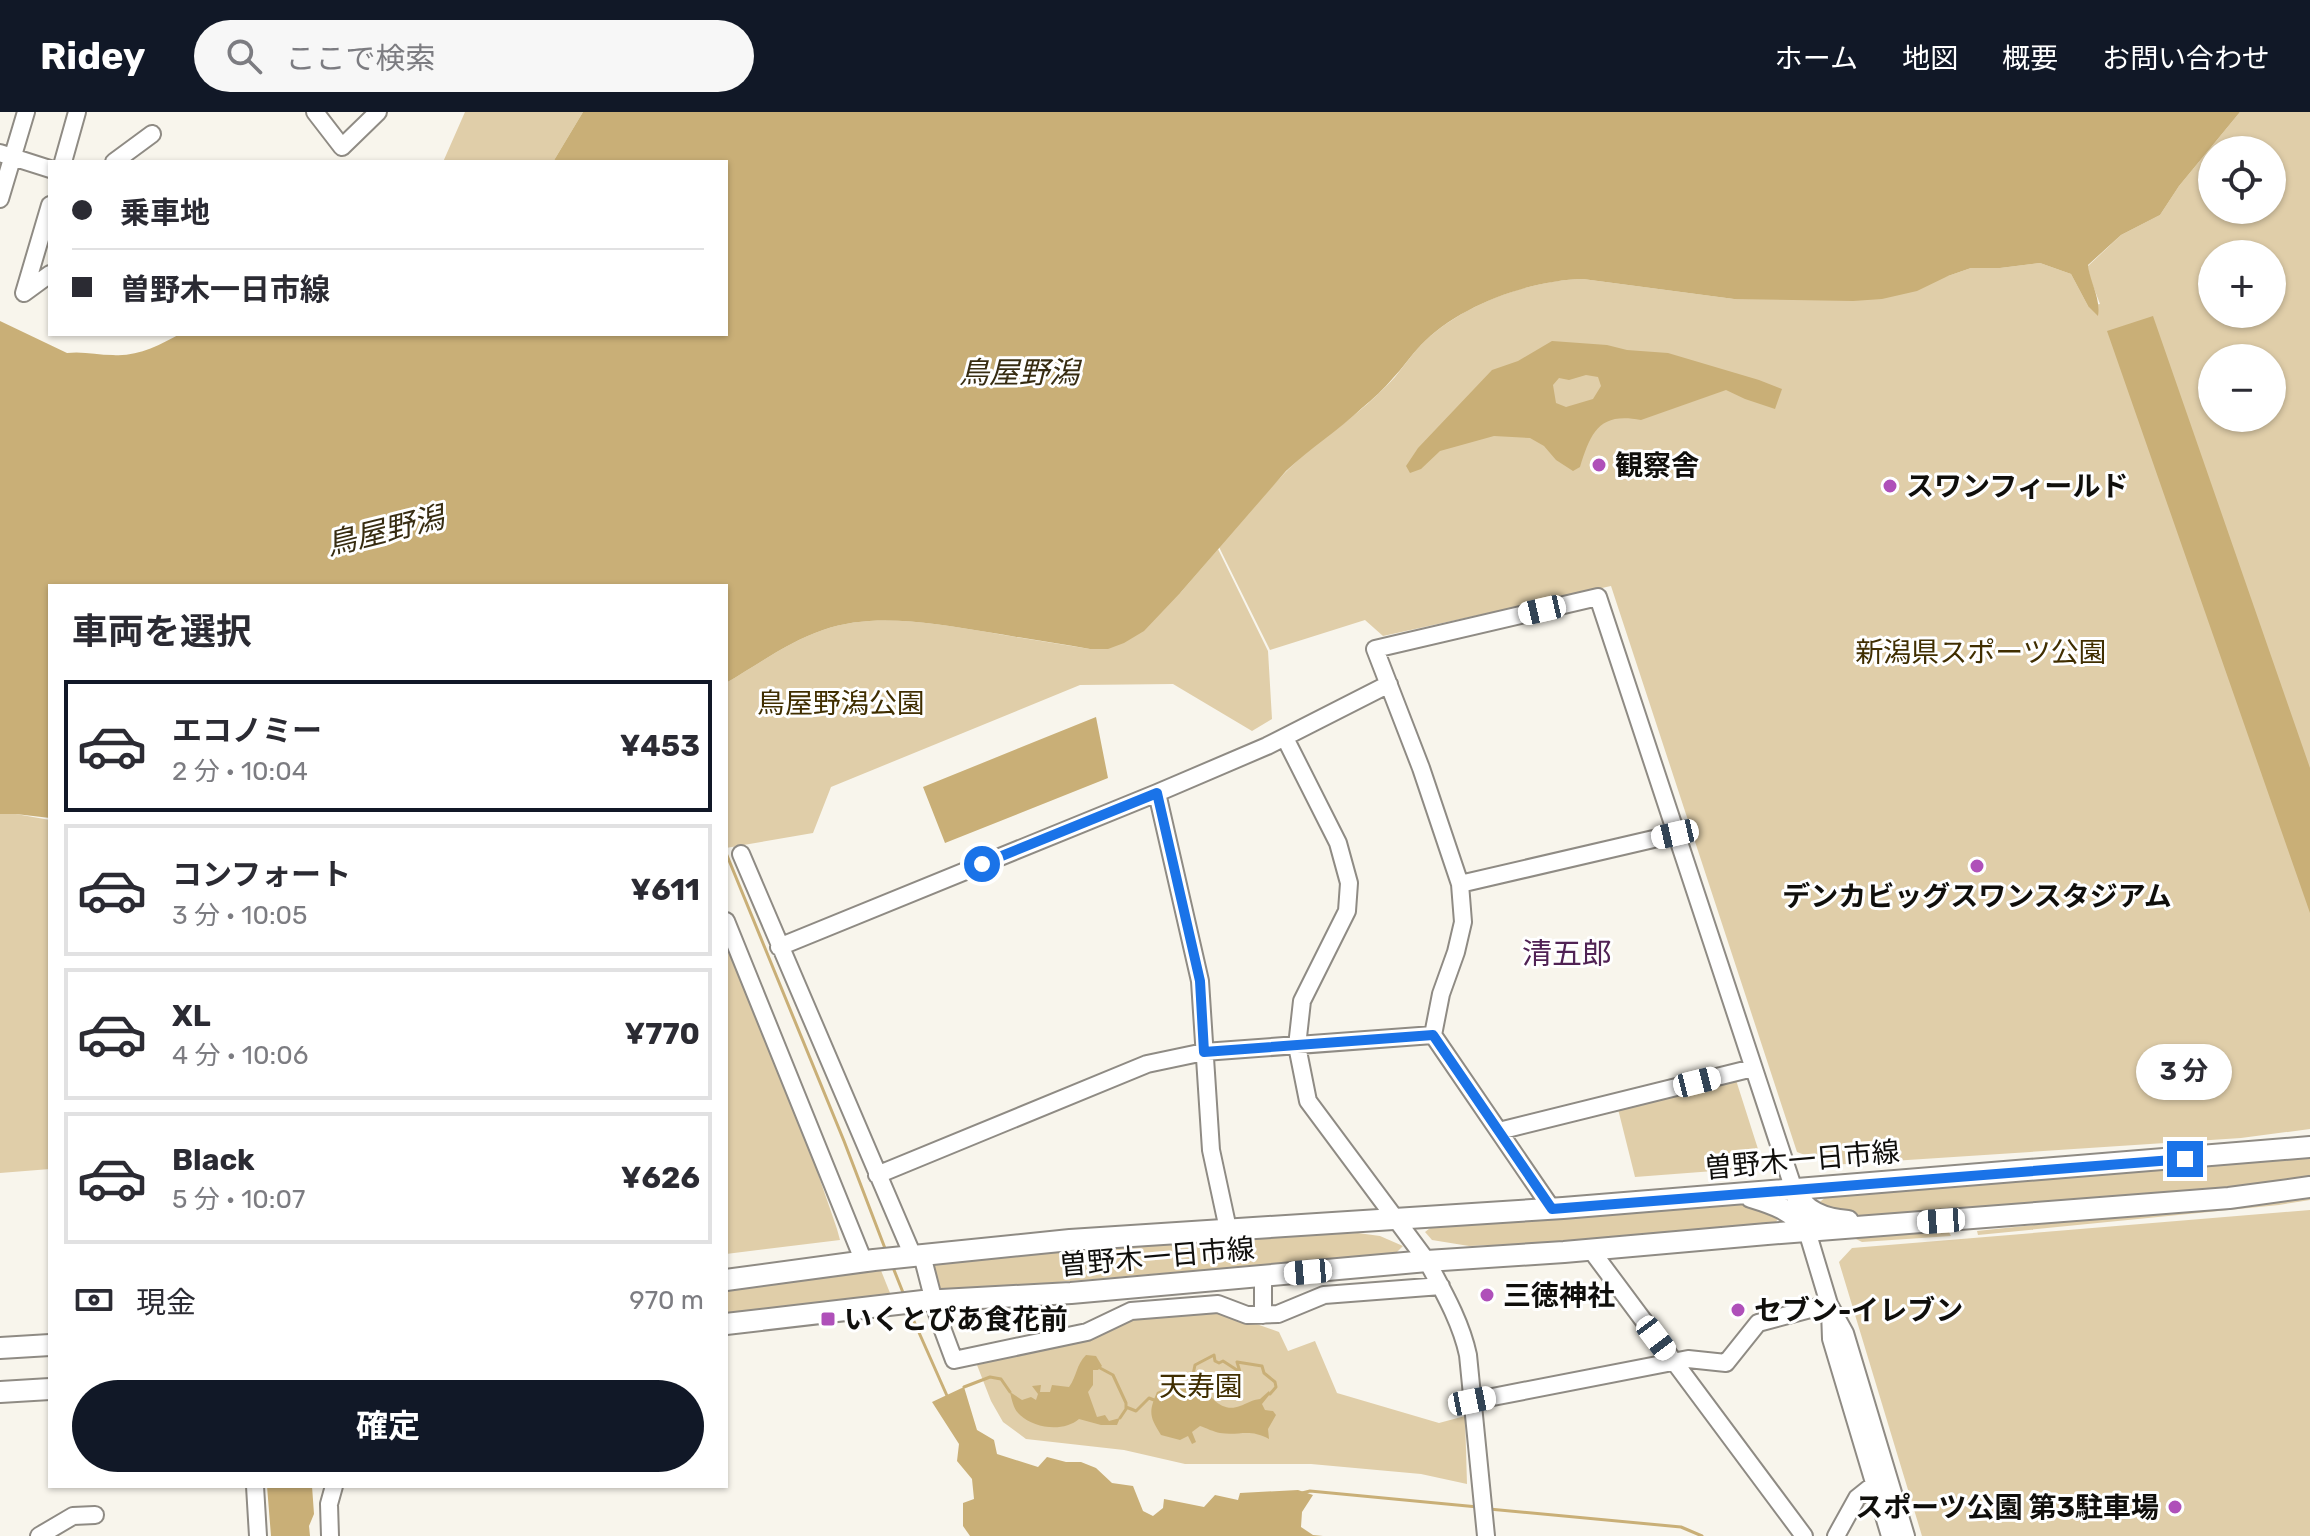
<!DOCTYPE html>
<html lang="ja">
<head>
<meta charset="utf-8">
<style>
	body { margin:0; font-family:Rubik,"Noto Sans JP",sans-serif; background:#f7f7f7; color:#2b2b33; height:100vh; display:flex; flex-direction:column; font-size:30px; white-space:nowrap }
	* { box-sizing:border-box; margin:0 }
	p { font-size:26px; color:#7c7c81 }
	.icon { flex:none; width:44px; height:44px; fill:none; stroke:currentColor; stroke-width:2; stroke-linecap:round; stroke-linejoin:round }
	.map { position:relative; flex:1; overflow:hidden }
	.panel { position:absolute; left:48px; top:472px; width:680px; height:904px; display:flex; flex-direction:column; background:#fff; border-radius:0px; box-shadow:0 2px 6px #0004 }
	.panel>* { flex:none }
	.guide { position:absolute; left:48px; top:48px; width:680px; height:176px; border-radius:0px; box-shadow:0 2px 6px #0004; display:grid; align-content:center; height:176px; padding:0 24px; background:#fff }
	.buttons { position:absolute; left:2198px; top:24px; display:grid; gap:16px }
	.buttons a { display:grid; place-items:center; width:88px; height:88px; border-radius:50%; background:#fff; box-shadow:0 2px 6px #0004; font-size:40px }
	.end { position:absolute; width:36px; height:36px; margin:-18px; border:10px solid #1a73e8; background:#fff; box-shadow:0 0 0 4px #fff }
	.from { border-radius:50% }
	.bubble { position:absolute; height:56px; border-radius:28px; background:#fff; box-shadow:0 2px 6px #0004; font-size:26px; font-weight:700; line-height:56px; text-align:center }
	.car { position:absolute; width:24px; height:48px; margin:-24px -12px; border-radius:10px; box-shadow:0 0 6px 2px #0007; background:linear-gradient(#fff 24%,#345 0 40%,#fff 0 76%,#345 0 86%,#fff 0) }
	.guide b { display:flex; align-items:center; gap:28px; height:76px; font-size:30px }
	.guide b+b { border-top:2px solid #e1e1e2 }
	.guide i { width:20px; height:20px; background:#2b2b33 }
	ul { padding:0; list-style:none }
	li { display:flex; align-items:center; gap:24px; height:132px; margin:0 16px 12px; padding:0 8px; border:4px solid #e1e1e2; border-radius:0px }
	li div { flex:1 }
	li b { display:block; font-size:30px }
	li em { font-style:normal; font-weight:700 }
	li.current { border-color:#111827 }
	li>.icon { width:72px; height:72px; stroke-width:1.5 }
	h2 { padding:0 24px; font-size:36px; line-height:96px }
	.pay { display:flex; align-items:center; gap:20px; height:88px; padding:0 24px; font-size:30px }
	.pay p { margin-inline-start:auto }
	.primary-button { display:flex; gap:16px; margin-top:auto; padding:16px 24px }
	.primary-button a { flex:1; height:92px; border-radius:48px; background:#111827; color:#fff; font-size:32px; font-weight:700; line-height:92px; text-align:center }
	header { display:flex; align-items:center; gap:48px; box-sizing:border-box; height:112px; padding:0 40px; background:#111827; color:#fff }
	header strong { font-size:38px }
	nav { display:flex; gap:44px; margin-inline-start:auto; font-size:28px }
	.search { width:560px; height:72px; background:#f7f7f7; display:flex; align-items:center; gap:20px; box-sizing:border-box; padding:0 28px; border-radius:44px; color:#7c7c81; font-size:30px }
	.map>svg:first-child { display:block }
	.green { fill:#e0cea9; fill-rule:evenodd }
	.water { fill:#c9af77; fill-rule:evenodd }
	.lines { fill:none; stroke-linecap:round; stroke-linejoin:round }
	.stream { stroke:#c9af77; stroke-width:3 }
	.minor-casing { stroke:#8f8b84; stroke-width:20 }
	.major-casing { stroke:#8f8b84; stroke-width:24 }
	.minor { stroke:#fff; stroke-width:16 }
	.major { stroke:#fff; stroke-width:20 }
	.route { stroke:#1a73e8; stroke-width:10 }
	.poi-dot { fill:#af50b9; stroke:#fff; stroke-width:3 }
	.labels { text-anchor:middle; dominant-baseline:central; stroke-width:6; stroke-linejoin:round; paint-order:stroke }
	.poi-label { font-size:28px; font-weight:bold; fill:#100f0c; stroke:#fff; text-anchor:start }
	.park-label { font-size:28px; fill:#402e00; stroke:#fff }
	.street-label { font-size:28px; fill:#100f0c; stroke:#fff }
	.water-label { font-size:30px; font-style:italic; fill:#372c11; stroke:#fff }
	.neighbourhood-label { font-size:30px; fill:#502254; stroke:#fff }
</style>
</head>
<body>
<header>
<strong>Ridey</strong>
<div class="search"><svg class="icon" aria-label="search" viewBox="0 0 24 24"><circle cx="10" cy="10" r="6"/><path d="M15 15l6 6"/></svg>ここで検索</div>
<nav><a>ホーム</a><a>地図</a><a>概要</a><a>お問い合わせ</a></nav>
</header>
<div class="map">
<svg width="2310" height="1424" viewBox="0 0 2310 1424">
	<rect width="100%" height="100%" fill="#f8f5ec"/>
	<path class="green" d="M465,0H583L553,50H443Z
		M2240,0H2310V1017L2241,1026L1831,1053L1797,1040L1611,474L1383,524L1365,508L1270,538L1219,435C1246,404 1272,372 1302,344C1319,328 1341,315 1359,299C1371,289 1384,277 1395,265C1404,254 1412,242 1422,232C1461,193 1529,168 1583,167L1734,187L1948,164L1971,156H2000L2040,151L2071,162L2088,194L2100,192L2090,166L2088,154L2121,123L2160,103L2179,74ZM2212,38H2272V98H2212ZM2212,142H2272V202H2212ZM2212,246H2272V306H2212Z
		M1218,437L1268,539L1272,607L1252,619L1173,572L1080,573L831,675L813,721L726,736V571C757,553 788,530 823,518C875,500 934,512 987,520C1021,526 1056,531 1090,537L1181,480Z
		M0,702H16L50,708V1057L0,1061Z
		M726,794L837,1117L840,1128L726,1142Z
		M1736,968L1758,1037L1740,1057L1635,1065L1618,997Z
		M2310,1040V1068L2232,1080L1940,1103L1893,1102L1845,1106L1815,1094L1827,1084Z
		M2310,1084V1088L2279,1093L1978,1123L1977,1119Z
		M1752,1091L1781,1101L1776,1110L1771,1113L1621,1128L1469,1134L1432,1128L1425,1120L1434,1113Z
		M2310,1098V1424H1922L1839,1150L1852,1136Z
		M1949,1120L1951,1124L1862,1130L1854,1126V1123Z
		M1358,1121L1380,1124L1403,1134L1395,1142L937,1180L931,1159L933,1153L942,1149L1219,1128Z
		M880,1156L892,1186L726,1207V1175Z
		M1211,1196L1279,1220L1288,1239L1315,1229L1337,1281L1439,1311L1465,1304L1467,1372L1421,1362L1311,1352H1185L1124,1338L1026,1327L1003,1310L991,1289L977,1253L1094,1222L1132,1204Z"/>
	<path class="water" d="M583,0H2240L2179,74L2160,103L2121,123L2088,153C2090,171 2101,186 2098,204L2088,194L2071,162L2040,151L2000,156H1971L1948,164L1917,179L1882,187L1853,189L1734,187L1583,167C1530,168 1458,194 1421,233C1411,243 1403,256 1393,266C1384,277 1373,287 1362,296C1338,319 1310,336 1286,359L1181,480L1144,519L1124,531L1108,537H1090C1056,531 1022,526 987,520C934,512 875,500 823,518C788,530 757,553 726,571V474H50V706L16,702H0V209L67,241C83,239 97,243 113,243C137,245 160,233 180,222H726V50H553Z
		M2153,204L2310,656V801L2107,219Z
		M1552,229L1607,233L1627,238L1668,241L1759,268L1782,277L1775,297L1745,287L1726,278L1641,308C1599,300 1591,320 1580,355L1573,359L1556,348L1544,334L1530,326L1494,324L1440,339L1421,357L1410,361L1406,354L1418,336L1492,258L1518,249ZM1586,263L1598,265L1601,274L1593,287L1566,295L1556,291L1553,273L1559,266L1569,268Z
		M1096,605L1108,666L945,731L923,675Z
		M1086,1243L1096,1244L1102,1254L1098,1258H1093V1273L1088,1280L1097,1305L1105,1303L1109,1309L1120,1306L1117,1313H1101L1079,1307C1064,1320 1035,1317 1020,1303C1014,1298 1012,1289 1010,1280L1022,1288L1031,1285L1036,1288L1038,1282L1032,1274L1041,1273L1040,1280H1050L1052,1273L1069,1275C1077,1264 1076,1253 1086,1243Z
		M1181,1270L1194,1273L1203,1271C1209,1286 1223,1301 1240,1294C1248,1291 1252,1288 1260,1287L1269,1279L1270,1282L1262,1292L1265,1298L1273,1299L1276,1303L1268,1317L1269,1327C1249,1316 1240,1324 1220,1321C1214,1320 1206,1316 1200,1314L1192,1320L1196,1330L1192,1332L1188,1324L1180,1328L1161,1323C1150,1305 1148,1301 1157,1280Z
		M964,1275L977,1318L994,1328L997,1342L1038,1355L1047,1345L1066,1350H1081L1096,1356L1112,1371L1133,1374L1143,1399L1153,1404L1163,1396L1164,1387L1204,1395L1215,1383L1238,1388L1240,1381L1298,1378L1313,1383L1302,1400L1301,1415L1313,1423L1323,1424H970L963,1414V1391L974,1387L972,1367L957,1349L959,1332L932,1290Z
		M267,1374H312L314,1402L309,1414L310,1424H271Z"/>
	<g class="lines">
		<path class="stream" d="M726,741L844,1029L886,1139
			M892,1153L904,1183
			M909,1198L948,1286
			M1100,1256L1113,1263L1126,1291V1297L1120,1306
			M1181,1270L1193,1263L1195,1253L1214,1243L1215,1249L1219,1251L1223,1249L1240,1260L1237,1250L1262,1254L1264,1261L1275,1270L1276,1275L1270,1282
			M964,1275L990,1265L1001,1267L1010,1280
			M1126,1295L1136,1299L1149,1286L1154,1288
			M1302,1381L1310,1379L1478,1395
			M1489,1397L1681,1415L1702,1424"/>
		<g class="minor-casing">
			<path id="minor" d="M315,0L342,35L378,0
				M0,41L50,57
				M63,50L77,0
				M114,50L152,22
				M0,87L26,0
				M24,181L50,93
				M24,181L50,162
				M1285,626L1338,731L1349,771L1347,799L1302,889L1297,934L1308,989L1427,1149C1443,1179 1461,1210 1468,1243L1486,1424
				M1157,681L1200,869L1211,1038L1228,1117
				M741,742L913,1144
				M1460,772L1675,722
				M726,809L864,1150
				M779,835L1157,681L1267,634L1389,572
				M1499,1019L1753,956
				M877,1063L1147,952L1204,940L1433,923
				M1552,1097L1433,923L1441,882L1456,840L1463,810L1460,772L1421,656L1375,537L1598,485L1797,1087
				M1804,1109L1829,1192L1845,1221L1906,1424
				M1591,1138L1804,1424
				M922,1143L938,1205L954,1248L1087,1220L1131,1199L1218,1192L1247,1203L1278,1202L1324,1183L1441,1174
				M1263,1164V1203
				M1830,1198L1831,1227L1890,1424
				M1472,1289L1688,1247L1726,1251L1758,1211L1829,1192
				M255,1374L258,1424
				M39,1424L73,1404L95,1403
				M330,1424L329,1392L334,1374
				M1836,1424L1857,1386L1882,1366"/>
		</g>
		<g class="major-casing">
			<path id="major" d="M1793,1077C1804,1100 1824,1107 1848,1109
				M1751,1085C1774,1092 1793,1098 1807,1119
				M726,1168L874,1148L1070,1128L1563,1096L2310,1035
				M726,1212L923,1189L1071,1181L1427,1149L1564,1140L1767,1122L2229,1086L2310,1075
				M0,1236L50,1233
				M0,1280L50,1277"/>
		</g>
		<use href="#minor" class="minor"/>
		<use href="#major" class="major"/>
	</g>
	<g class="lines">
		<path class="route" d="M982,752L1157,681L1200,869L1204,940L1433,923L1552,1097L2185,1047"/>
	</g>
	<g class="poi-dot">
		<circle cx="1599" cy="353" r="8"/>
		<circle cx="1890" cy="374" r="8"/>
		<circle cx="1977" cy="754" r="8"/>
		<circle cx="1487" cy="1183" r="8"/>
		<circle cx="1738" cy="1198" r="8"/>
		<rect x="820" y="1199" width="16" height="16" rx="4"/>
		<circle cx="2175" cy="1395" r="8"/>
	</g>
	<g class="labels">
		<g class="poi-label">
			<text x="1615" y="353">観察舎</text>
			<text x="1906" y="374">スワンフィールド</text>
			<text x="1977" y="784" text-anchor="middle">デンカビッグスワンスタジアム</text>
			<text x="1503" y="1183">三徳神社</text>
			<text x="1754" y="1198">セブン-イレブン</text>
			<text x="844" y="1207">いくとぴあ食花前</text>
			<text x="2159" y="1395" text-anchor="end">スポーツ公園 第3駐車場</text>
		</g>
		<g class="park-label">
			<text x="1981" y="540">新潟県スポーツ公園</text>
			<text x="841" y="591">鳥屋野潟公園</text>
			<text x="1201" y="1274">天寿園</text>
		</g>
		<g class="street-label">
			<text transform="translate(1802 1048) rotate(-5)">曽野木一日市線</text>
			<text transform="translate(1157 1145) rotate(-5)">曽野木一日市線</text>
		</g>
		<g class="water-label">
			<text x="1019" y="261">鳥屋野潟</text>
			<text transform="translate(385 419) rotate(-14)">鳥屋野潟</text>
		</g>
		<g class="neighbourhood-label">
			<text x="1567" y="842">清五郎</text>
		</g>
	</g>
</svg>
<div class="buttons">
<a><svg class="icon" aria-label="locate" viewBox="0 0 24 24"><circle cx="12" cy="12" r="6"/><path d="M12 2v4M12 18v4M2 12h4M18 12h4"/></svg></a>
<a>+</a>
<a>−</a>
</div>
<i class="end from" style="left:982px;top:752px"></i>
<i class="end" style="left:2185px;top:1047px"></i>
<div class="bubble" style="left:2136px;top:932px;width:96px">3 分</div>
<i class="car" style="left:1542px;top:498px;rotate:257deg"></i>
<i class="car" style="left:1675px;top:722px;rotate:257deg"></i>
<i class="car" style="left:1697px;top:970px;rotate:76deg"></i>
<i class="car" style="left:1941px;top:1109px;rotate:266deg"></i>
<i class="car" style="left:1308px;top:1160px;rotate:265deg"></i>
<i class="car" style="left:1656px;top:1226px;rotate:143deg"></i>
<i class="car" style="left:1472px;top:1289px;rotate:79deg"></i>
<div class="guide">
<b><i class="from"></i>乗車地</b>
<b><i></i>曽野木一日市線</b>
</div>
<section class="panel">
<h2>車両を選択</h2>
<ul>
<li class="current"><svg class="icon" aria-label="car" viewBox="0 0 24 24"><path d="M5 17H2v-5l4-1 3-4h7l3 4 3 1v5h-3M9 17h6M6 11h13"/><circle cx="7" cy="17" r="2"/><circle cx="17" cy="17" r="2"/></svg><div><b>エコノミー</b><p>2 分 · 10:04</p></div><em>¥453</em></li>
<li><svg class="icon" aria-label="car" viewBox="0 0 24 24"><path d="M5 17H2v-5l4-1 3-4h7l3 4 3 1v5h-3M9 17h6M6 11h13"/><circle cx="7" cy="17" r="2"/><circle cx="17" cy="17" r="2"/></svg><div><b>コンフォート</b><p>3 分 · 10:05</p></div><em>¥611</em></li>
<li><svg class="icon" aria-label="car" viewBox="0 0 24 24"><path d="M5 17H2v-5l4-1 3-4h7l3 4 3 1v5h-3M9 17h6M6 11h13"/><circle cx="7" cy="17" r="2"/><circle cx="17" cy="17" r="2"/></svg><div><b>XL</b><p>4 分 · 10:06</p></div><em>¥770</em></li>
<li><svg class="icon" aria-label="car" viewBox="0 0 24 24"><path d="M5 17H2v-5l4-1 3-4h7l3 4 3 1v5h-3M9 17h6M6 11h13"/><circle cx="7" cy="17" r="2"/><circle cx="17" cy="17" r="2"/></svg><div><b>Black</b><p>5 分 · 10:07</p></div><em>¥626</em></li>
</ul>
<div class="pay"><svg class="icon" aria-label="cash" viewBox="0 0 24 24"><path d="M3 7h18v10H3z"/><circle cx="12" cy="12" r="2"/></svg>現金<p>970 m</p></div>
<div class="primary-button"><a>確定</a></div>
</section>
</div>
</body>
</html>
